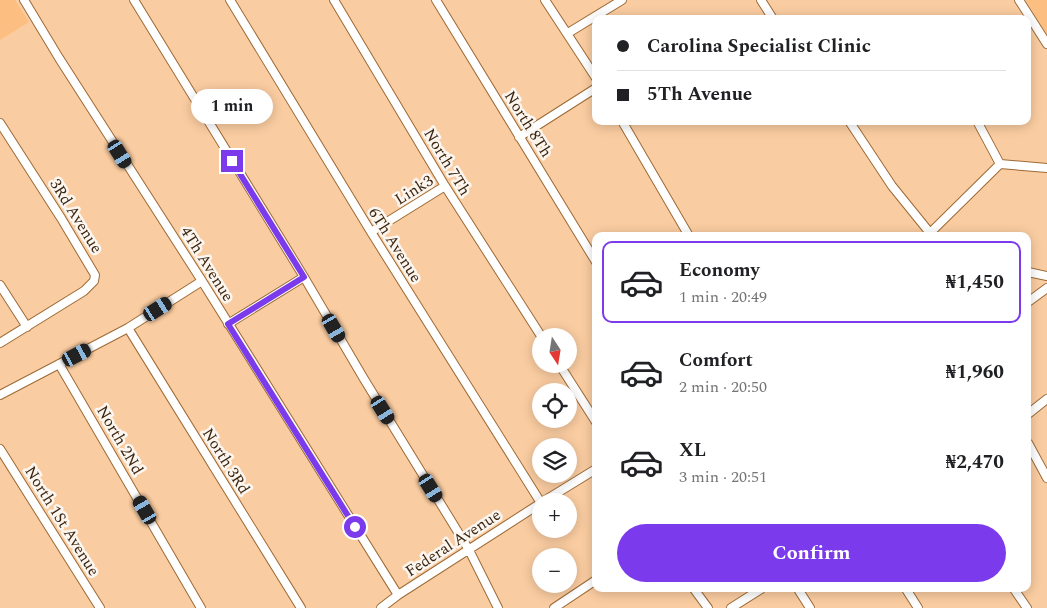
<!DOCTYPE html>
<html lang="en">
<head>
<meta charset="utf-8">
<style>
	body { margin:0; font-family:Spectral,serif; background:#f2f2f2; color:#202124; height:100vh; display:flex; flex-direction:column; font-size:19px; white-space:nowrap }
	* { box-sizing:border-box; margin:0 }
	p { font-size:16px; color:#757577 }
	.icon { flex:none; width:28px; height:28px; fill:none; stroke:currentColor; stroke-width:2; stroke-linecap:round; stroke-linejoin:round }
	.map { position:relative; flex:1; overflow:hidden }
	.drawer { position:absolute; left:592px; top:232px; width:439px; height:360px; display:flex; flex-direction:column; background:#fff; border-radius:10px; box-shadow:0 2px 12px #0003 }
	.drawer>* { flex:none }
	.banner { position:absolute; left:592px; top:15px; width:439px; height:110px; border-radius:10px; box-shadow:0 2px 12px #0003; display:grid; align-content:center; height:110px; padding:0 25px; background:#fff }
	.needle { width:32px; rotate:168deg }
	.buttons { position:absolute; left:532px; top:328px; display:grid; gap:10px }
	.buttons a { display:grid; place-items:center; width:45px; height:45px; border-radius:50%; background:#fff; box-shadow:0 2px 12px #0003; font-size:25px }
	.end { position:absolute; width:22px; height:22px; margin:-11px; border:6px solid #7c3aed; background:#fff; box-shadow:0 0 0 2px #fff }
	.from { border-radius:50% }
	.bubble { position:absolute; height:35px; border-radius:18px; background:#fff; box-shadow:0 2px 12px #0003; font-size:16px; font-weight:700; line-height:35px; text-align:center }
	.car { position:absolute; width:15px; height:30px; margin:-15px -8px; border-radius:6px; box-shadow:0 0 4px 1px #0007; background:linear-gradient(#222 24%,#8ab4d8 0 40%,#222 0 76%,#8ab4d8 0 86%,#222 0) }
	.banner b { display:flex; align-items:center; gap:18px; height:48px; font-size:19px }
	.banner b+b { border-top:1px solid #e0e0e0 }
	.banner i { width:12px; height:12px; background:#202124 }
	ul { padding:9px 0 0; list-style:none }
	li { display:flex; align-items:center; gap:15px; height:82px; margin:0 10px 8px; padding:0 15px; border:2px solid transparent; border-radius:10px }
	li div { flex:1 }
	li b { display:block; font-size:19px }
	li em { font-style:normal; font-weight:700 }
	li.active { border-color:#7c3aed }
	li>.icon { width:45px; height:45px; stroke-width:1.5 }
	.cta { display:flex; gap:10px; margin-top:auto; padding:10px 25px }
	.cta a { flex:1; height:58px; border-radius:30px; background:#7c3aed; color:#fff; font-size:20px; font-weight:700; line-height:58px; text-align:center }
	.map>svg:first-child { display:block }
	.built { fill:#fdbe82 }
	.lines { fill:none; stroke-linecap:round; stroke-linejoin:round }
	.street-casing { stroke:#9d6a35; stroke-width:10 }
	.street { stroke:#fff; stroke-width:8 }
	.route { stroke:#7c3aed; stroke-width:6 }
	.labels { text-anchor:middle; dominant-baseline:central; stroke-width:5; stroke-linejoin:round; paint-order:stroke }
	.street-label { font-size:16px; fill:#3c2610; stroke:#fcf6f0 }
</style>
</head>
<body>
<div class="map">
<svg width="1047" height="608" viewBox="0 0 1047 608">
	<rect width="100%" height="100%" fill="#facca1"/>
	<path class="built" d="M0,0H15L29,22L0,40Z
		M1026,0H1047V35Z"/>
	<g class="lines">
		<g class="street-casing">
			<path id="street" d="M24,0L59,58L202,281L398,595
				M134,0L304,277L364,379L469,550L498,608
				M230,0L371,232L541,503
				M334,0L445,186L541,336
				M436,0L596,262
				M545,0L596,78
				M761,0L773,19
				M1019,0L1047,44
				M568,33L622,0
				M622,121L689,236
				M849,121L892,186L930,233
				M977,121L1000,164
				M0,123L61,218L95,275L94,281L84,291L0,343
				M519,137L596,88
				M371,232L445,186
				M927,236L1000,164L1047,168
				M1028,272L1047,276
				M0,285L27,327
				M1028,302L1047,288
				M228,324L304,277
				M128,328L301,608
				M59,364L201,608
				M559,364L596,422
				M0,395L128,328L202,281
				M1028,414L1047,399
				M1028,443L1047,478
				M0,449L100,608
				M544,501L596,469
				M694,589L708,608
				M798,589L810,608
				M906,589L918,608
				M1014,589L1027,608
				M381,608L398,595L541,503
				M554,608L596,580
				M731,608L761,589"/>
		</g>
		<use href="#street" class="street"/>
	</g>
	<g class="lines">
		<path class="route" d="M232,161L304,277L228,324L355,527"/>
	</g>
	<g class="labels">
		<g class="street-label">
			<text transform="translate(528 124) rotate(58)">North 8Th</text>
			<text transform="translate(447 162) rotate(59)">North 7Th</text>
			<text transform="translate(414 190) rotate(-32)">Link3</text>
			<text transform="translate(76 216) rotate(58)">3Rd Avenue</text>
			<text transform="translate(395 245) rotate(58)">6Th Avenue</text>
			<text transform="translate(207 264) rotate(58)">4Th Avenue</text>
			<text transform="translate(120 440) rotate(60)">North 2Nd</text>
			<text transform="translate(226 461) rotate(58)">North 3Rd</text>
			<text transform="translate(62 521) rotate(58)">North 1St Avenue</text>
			<text transform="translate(453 543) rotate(-33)">Federal Avenue</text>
		</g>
	</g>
</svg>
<div class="buttons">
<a><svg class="needle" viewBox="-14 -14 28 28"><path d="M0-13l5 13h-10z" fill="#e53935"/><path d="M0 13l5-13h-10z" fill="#757577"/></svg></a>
<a><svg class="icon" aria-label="locate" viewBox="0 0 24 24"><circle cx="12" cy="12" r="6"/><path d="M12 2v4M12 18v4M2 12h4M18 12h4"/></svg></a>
<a><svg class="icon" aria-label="layers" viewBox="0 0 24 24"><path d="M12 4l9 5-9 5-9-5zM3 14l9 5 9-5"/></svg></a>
<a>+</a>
<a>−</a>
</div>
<i class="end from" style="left:355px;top:527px"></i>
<i class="end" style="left:232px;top:161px"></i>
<div class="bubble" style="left:191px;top:89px;width:82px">1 min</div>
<i class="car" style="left:120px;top:154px;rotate:148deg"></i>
<i class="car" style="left:158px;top:309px;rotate:58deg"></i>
<i class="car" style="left:334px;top:328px;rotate:150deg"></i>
<i class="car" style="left:77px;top:355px;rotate:62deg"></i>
<i class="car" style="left:383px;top:410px;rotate:148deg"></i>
<i class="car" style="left:431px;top:488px;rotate:148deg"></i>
<i class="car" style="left:145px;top:510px;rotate:330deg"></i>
<div class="banner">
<b><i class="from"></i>Carolina Specialist Clinic</b>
<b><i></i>5Th Avenue</b>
</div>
<section class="drawer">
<ul>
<li class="active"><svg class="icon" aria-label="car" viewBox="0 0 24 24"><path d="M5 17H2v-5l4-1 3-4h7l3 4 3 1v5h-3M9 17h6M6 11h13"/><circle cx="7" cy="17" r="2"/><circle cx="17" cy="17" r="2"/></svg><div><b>Economy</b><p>1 min · 20:49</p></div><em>₦1,450</em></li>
<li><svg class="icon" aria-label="car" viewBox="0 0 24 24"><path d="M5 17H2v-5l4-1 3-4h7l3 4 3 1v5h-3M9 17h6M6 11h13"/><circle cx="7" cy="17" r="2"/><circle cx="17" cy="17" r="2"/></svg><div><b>Comfort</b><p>2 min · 20:50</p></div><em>₦1,960</em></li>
<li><svg class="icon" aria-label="car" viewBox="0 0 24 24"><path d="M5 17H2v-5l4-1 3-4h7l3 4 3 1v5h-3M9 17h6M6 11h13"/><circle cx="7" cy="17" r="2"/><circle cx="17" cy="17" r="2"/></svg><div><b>XL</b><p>3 min · 20:51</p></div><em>₦2,470</em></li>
</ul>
<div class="cta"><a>Confirm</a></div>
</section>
</div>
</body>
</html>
